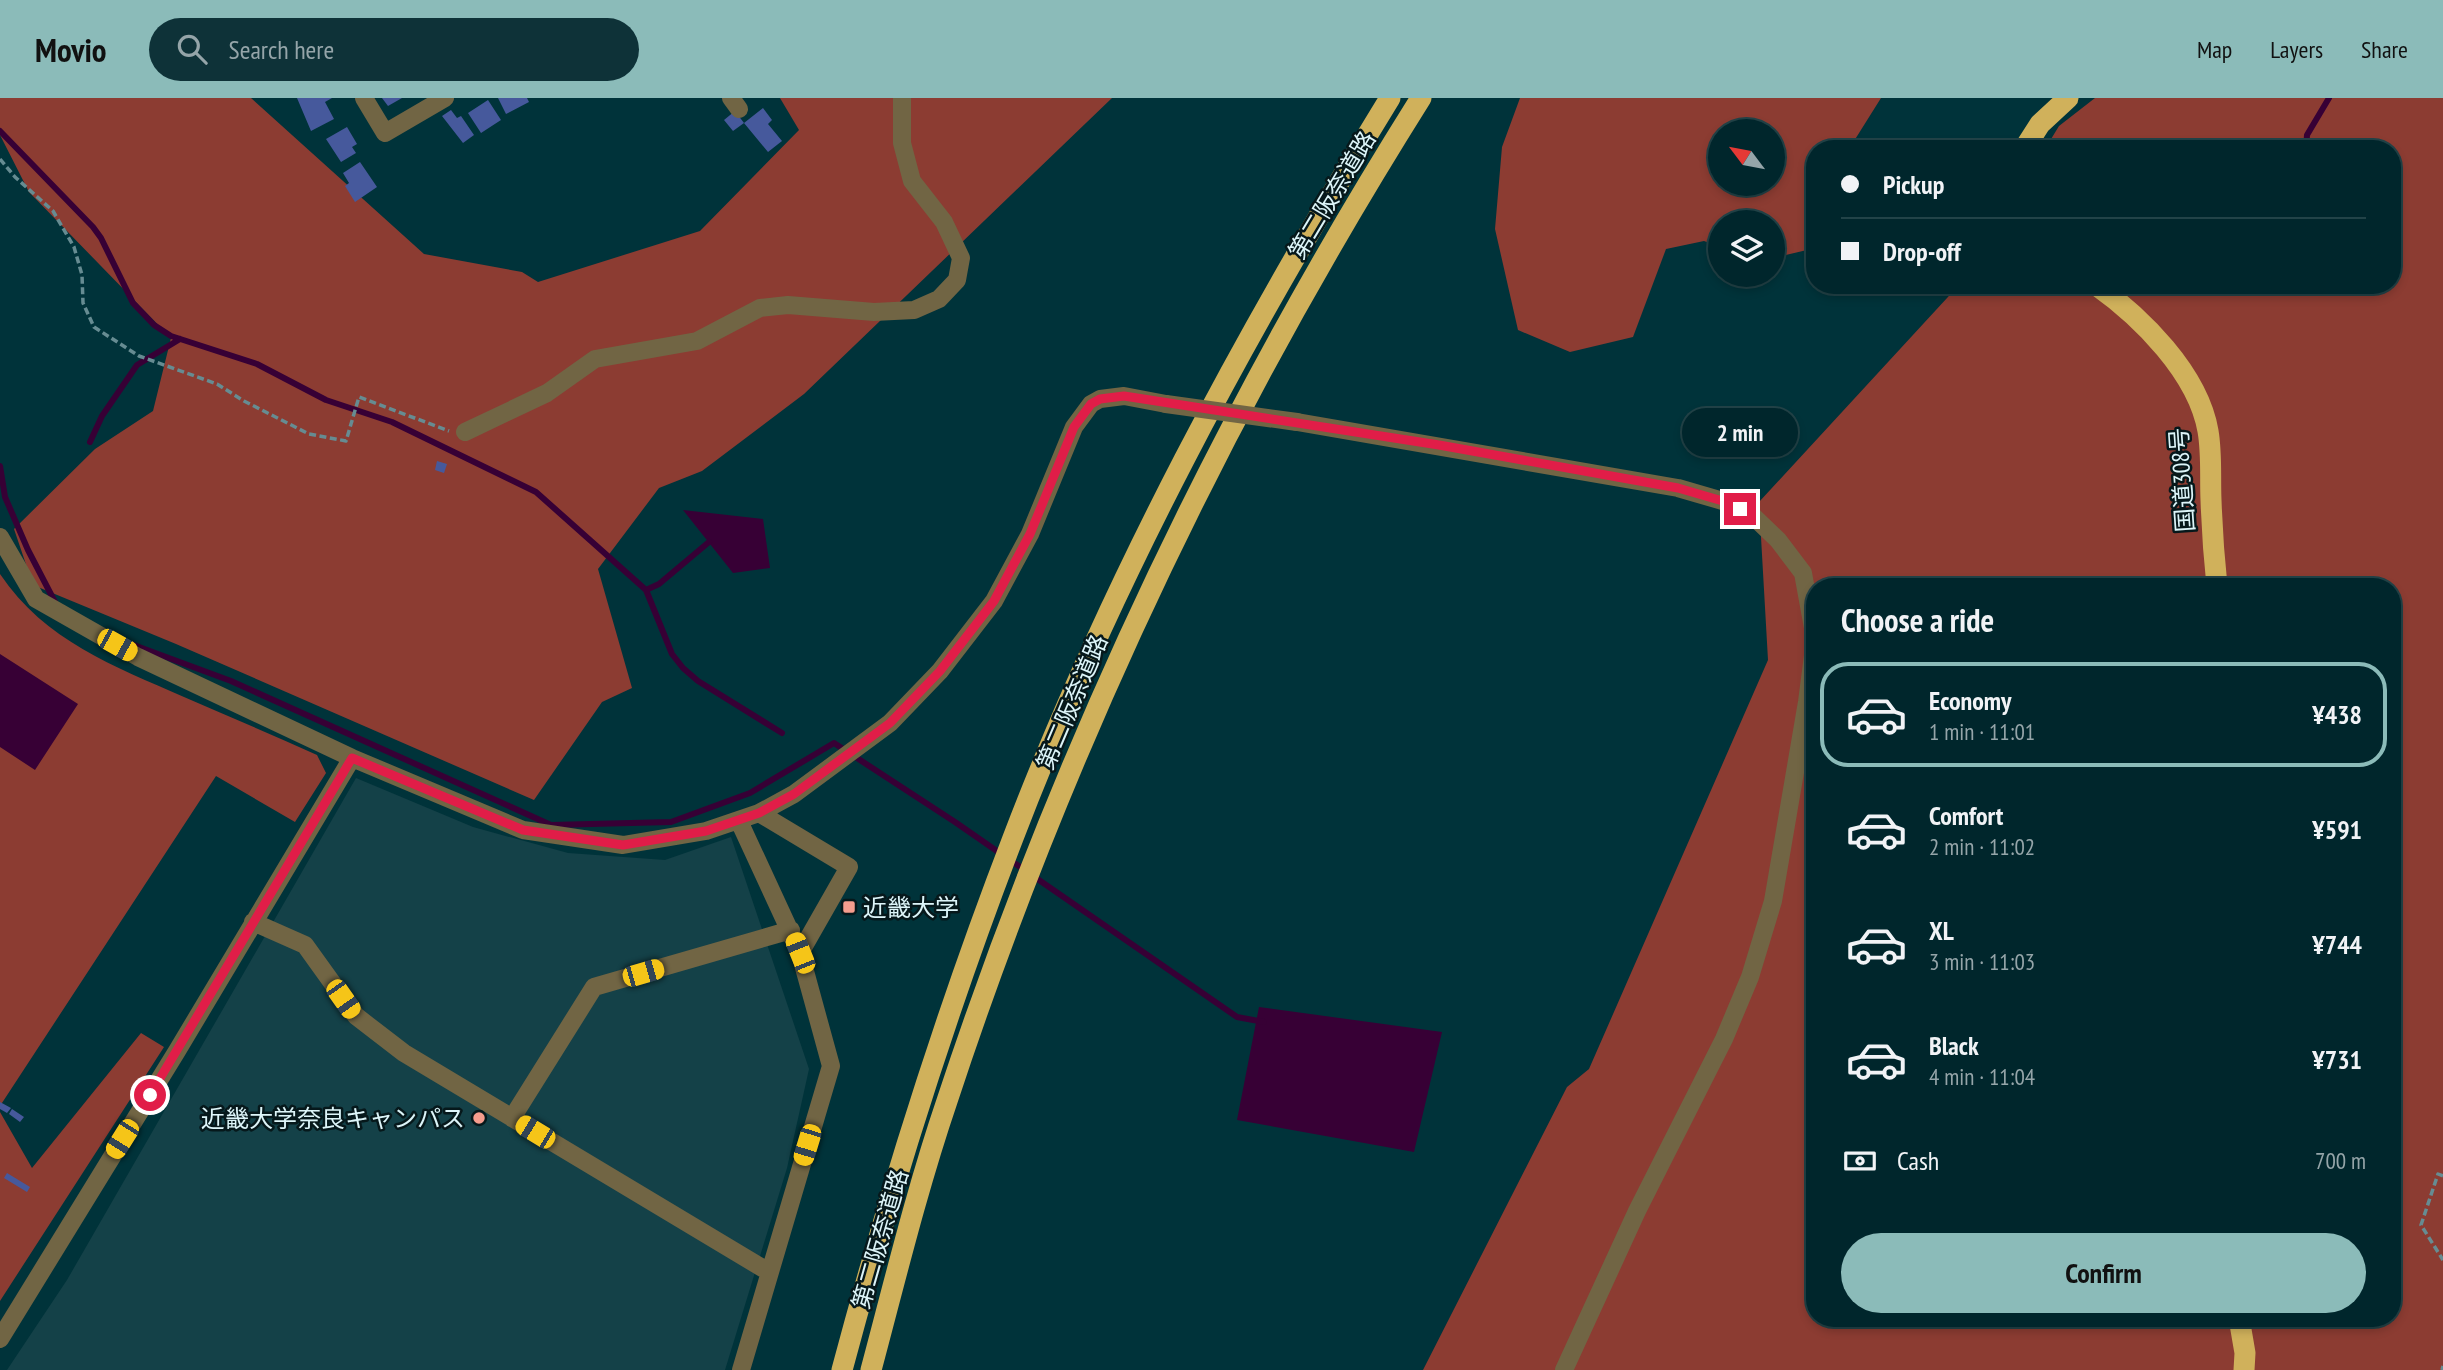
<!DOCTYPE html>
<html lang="en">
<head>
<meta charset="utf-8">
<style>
	body { margin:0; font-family:"PT Sans Narrow","Noto Sans JP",sans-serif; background:#0e3238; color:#f1f3f6; height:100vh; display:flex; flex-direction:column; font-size:26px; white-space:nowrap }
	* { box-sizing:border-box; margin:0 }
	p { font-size:23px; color:#95a5a9 }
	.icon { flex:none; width:38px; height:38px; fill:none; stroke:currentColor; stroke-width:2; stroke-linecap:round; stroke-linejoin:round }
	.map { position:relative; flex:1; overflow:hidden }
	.side { position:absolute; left:1806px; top:480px; width:595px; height:749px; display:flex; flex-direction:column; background:#00262c; border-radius:28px; box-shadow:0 4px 10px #0003,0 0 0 2px #224348 }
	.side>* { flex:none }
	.banner { position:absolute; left:1806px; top:42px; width:595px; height:154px; border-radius:28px; box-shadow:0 4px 10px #0003,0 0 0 2px #224348; display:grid; align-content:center; height:154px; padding:0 35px; background:#00262c }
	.needle { width:46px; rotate:302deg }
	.fabs { position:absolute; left:1708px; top:21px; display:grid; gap:14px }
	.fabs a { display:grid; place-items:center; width:77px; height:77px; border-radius:50%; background:#00262c; box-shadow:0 4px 10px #0003,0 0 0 2px #224348; font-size:35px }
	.end { position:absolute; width:32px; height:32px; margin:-16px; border:9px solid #e11d48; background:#fff; box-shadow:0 0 0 4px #fff }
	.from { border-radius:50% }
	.bubble { position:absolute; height:49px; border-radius:24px; background:#00262c; box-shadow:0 4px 10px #0003,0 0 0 2px #224348; font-size:23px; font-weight:600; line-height:49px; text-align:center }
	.car { position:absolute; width:21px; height:42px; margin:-21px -10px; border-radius:9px; box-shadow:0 0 5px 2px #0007; background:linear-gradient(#f5c518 24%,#345 0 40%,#f5c518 0 76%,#345 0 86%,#f5c518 0) }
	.banner b { display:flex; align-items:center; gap:24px; height:66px; font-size:26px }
	.banner b+b { border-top:2px solid #224348 }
	.banner i { width:18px; height:18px; background:#f1f3f6 }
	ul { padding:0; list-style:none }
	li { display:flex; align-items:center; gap:21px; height:105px; margin:0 14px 10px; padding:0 21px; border:4px solid transparent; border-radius:28px }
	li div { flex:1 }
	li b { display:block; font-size:26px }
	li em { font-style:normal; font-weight:600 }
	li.selected { border-color:#8bbbb9 }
	li>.icon { width:63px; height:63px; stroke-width:1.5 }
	h2 { padding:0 35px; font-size:32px; line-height:84px }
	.pay { display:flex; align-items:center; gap:18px; height:77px; padding:0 35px; font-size:26px }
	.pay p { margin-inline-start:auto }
	.action { display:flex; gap:14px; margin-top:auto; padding:14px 35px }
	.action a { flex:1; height:80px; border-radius:42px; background:#8bbbb9; color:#111; font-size:28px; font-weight:600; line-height:80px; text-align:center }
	header { display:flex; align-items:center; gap:42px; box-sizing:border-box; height:98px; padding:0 35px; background:#8bbbb9; color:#111 }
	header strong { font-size:33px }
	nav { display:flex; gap:38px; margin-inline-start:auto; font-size:24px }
	.search { width:490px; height:63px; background:#0e3238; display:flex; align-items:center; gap:18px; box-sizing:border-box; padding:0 24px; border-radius:38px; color:#95a5a9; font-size:26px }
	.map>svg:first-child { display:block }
	.built { fill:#144148 }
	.forest { fill:#8c3c32; fill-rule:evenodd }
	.water { fill:#370035 }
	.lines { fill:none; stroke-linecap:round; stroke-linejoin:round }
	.stream { stroke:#370035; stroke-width:6 }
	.building { fill:#46599c }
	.path { stroke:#668c92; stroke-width:3.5; stroke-dasharray:7 3.5; stroke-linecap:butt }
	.minor { stroke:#716544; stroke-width:18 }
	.highway { stroke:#d0b15b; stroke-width:21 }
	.minor-bridge { stroke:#716544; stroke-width:18 }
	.route { stroke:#e11d48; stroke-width:9 }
	.poi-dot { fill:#f59d8e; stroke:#06181b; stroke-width:2.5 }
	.labels { text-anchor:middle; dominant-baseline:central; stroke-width:5; stroke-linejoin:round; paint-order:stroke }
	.street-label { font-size:24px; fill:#ddf5f9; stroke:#06181b }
	.poi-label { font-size:24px; fill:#ddf5f9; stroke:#06181b; text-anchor:start }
</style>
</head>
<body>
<header>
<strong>Movio</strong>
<div class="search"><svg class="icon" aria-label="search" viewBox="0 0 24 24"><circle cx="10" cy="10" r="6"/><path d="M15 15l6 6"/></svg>Search here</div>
<nav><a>Map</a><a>Layers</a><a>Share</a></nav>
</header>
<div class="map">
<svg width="2443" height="1272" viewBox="0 0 2443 1272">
	<rect width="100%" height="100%" fill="#00333a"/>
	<path class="built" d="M356,680L473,729L568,755L665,762L731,739L809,971L787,1070L725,1272H7L67,1182Z"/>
	<path class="forest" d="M0,0H251L424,156L522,174L538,184L700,133L799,32L780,0H1112L804,296L702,373L659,390L598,471L632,590L602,604L534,702L176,546L33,487L14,431L95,351L153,313L171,240L29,94L0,37Z
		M1520,0H1881L1849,51H1815V130L1807,152L1773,160V124H1720V149L1704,143L1666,151L1633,239L1570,254L1518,232L1495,131L1502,49ZM1773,33V86H1720V33Z
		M2095,0H2443V1272H1423L1567,989L1589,971L1768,562L1759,404L1959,187H2392V51H2045L2059,28ZM1815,488H2392V1220H1815Z
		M0,476C45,543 114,568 184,599C228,618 273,637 317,657L326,675L295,724L216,678L0,1008Z
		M141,935L164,949L0,1203V1014L32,1070Z"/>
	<path class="water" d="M683,412L763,421L770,470L733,475Z
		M0,556L78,606L35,672L0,649Z
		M1259,909L1442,934L1414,1054L1237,1022Z"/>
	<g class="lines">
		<path class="stream" d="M0,33L93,129L101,140L133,205L154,227L171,238L257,266L326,302L392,324L536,394L646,492L672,556L683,570L698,583L782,635
			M2306,51L2307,37L2329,0
			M90,344L102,318L137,267L180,241
			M0,368L5,399L28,452L56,506
			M646,492L659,486L709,444
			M131,546L231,583L551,727L671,724L750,695L834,645L955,724L1237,919L1264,924"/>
	</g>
	<path class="building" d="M297,0H332L325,4L334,21L311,33Z
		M382,0H402L388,8Z
		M498,0H527L529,4L506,16Z
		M488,2L501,22L481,35L468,15Z
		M763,10L772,22L768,26L782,43L768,54L744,25Z
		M451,12L457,20L461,18L474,37L463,45L442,18Z
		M735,13L744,25L733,33L724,22Z
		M347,29L357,46L352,49L356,55L341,64L326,41Z
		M360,64L377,89L355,104L345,88L349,85L343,75Z
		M437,363L447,366L444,375L435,372Z
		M0,1004L11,1010L7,1015L0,1011Z
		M12,1011L24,1019L20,1024L9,1016Z
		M7,1075L30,1089L27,1094L4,1080Z"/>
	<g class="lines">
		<path class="path" d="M0,61L15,79L53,113L74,149L82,177L83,205L94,229L139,258L217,286L244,303L309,336L346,343L359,299L449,333
			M2443,1078L2438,1076L2421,1127L2443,1162
			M2442,1272L2443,1268"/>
		<path class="minor" d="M364,0L385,35L445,0
			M731,0L739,11
			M1297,324L1678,390L1726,404L1754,419L1778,442L1803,475L1815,541
			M465,334L547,295L595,261L697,243L760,210L788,207L874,214L914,212L939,201L957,182L961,160L944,124L912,83L902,45V0
			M0,439L36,501L138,559L352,660L523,732L623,747L706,733L759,715L794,696L890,625L940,573L994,503L1030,436L1074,329L1091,306L1100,301L1124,298L1166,306
			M759,715L849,769L800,855
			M739,723L800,855L831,968L741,1272
			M253,824L305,847L356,918L404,955L769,1174
			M512,1020L594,889L791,832
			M0,1241L177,953L352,660
			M1564,1272L1637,1113L1724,941L1750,879L1773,803L1807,604L1815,542"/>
		<path class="highway" d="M2024,51L2040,26L2068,0
			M2096,187C2141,219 2198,275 2208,333C2212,356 2210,379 2211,402C2212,431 2214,460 2217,488
			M2239,1220L2245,1255L2244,1272
			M842,1272C890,1092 946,914 1013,740C1112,481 1245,236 1390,0
			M871,1272C895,1182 917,1091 947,1003C1064,648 1222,316 1421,0"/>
		<path class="minor-bridge" d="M1166,306L1297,324"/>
	</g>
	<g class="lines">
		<path class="route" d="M150,997L352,660L523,732L623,747L706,733L759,715L794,696L890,625L940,573L994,503L1030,436L1074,329L1091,306L1100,301L1124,298L1439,347L1678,390L1726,404L1740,411"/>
	</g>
	<g class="poi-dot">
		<rect x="842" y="802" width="14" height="14" rx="3.5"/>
		<circle cx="479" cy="1020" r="7"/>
	</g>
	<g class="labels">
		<g class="street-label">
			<text transform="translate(1332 97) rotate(-59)">第二阪奈道路</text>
			<text transform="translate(2182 382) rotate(-94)">国道308号</text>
			<text transform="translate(1072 604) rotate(-67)">第二阪奈道路</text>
			<text transform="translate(880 1141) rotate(-74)">第二阪奈道路</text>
		</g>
		<g class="poi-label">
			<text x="863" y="809">近畿大学</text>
			<text x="465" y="1020" text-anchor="end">近畿大学奈良キャンパス</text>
		</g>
	</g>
</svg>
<div class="fabs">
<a><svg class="needle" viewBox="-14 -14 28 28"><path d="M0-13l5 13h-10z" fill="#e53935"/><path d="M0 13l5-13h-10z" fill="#95a5a9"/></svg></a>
<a><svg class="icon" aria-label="layers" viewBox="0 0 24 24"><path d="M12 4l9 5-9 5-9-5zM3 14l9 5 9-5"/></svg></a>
</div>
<i class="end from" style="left:150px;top:997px"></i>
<i class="end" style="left:1740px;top:411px"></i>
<div class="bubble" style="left:1682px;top:310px;width:116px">2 min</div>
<i class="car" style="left:117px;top:547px;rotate:119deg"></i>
<i class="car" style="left:800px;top:855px;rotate:338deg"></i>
<i class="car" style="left:643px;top:875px;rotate:74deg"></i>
<i class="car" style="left:343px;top:901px;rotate:145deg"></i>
<i class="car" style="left:535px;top:1034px;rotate:301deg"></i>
<i class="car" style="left:122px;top:1041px;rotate:212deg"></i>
<i class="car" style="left:807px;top:1047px;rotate:197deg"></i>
<div class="banner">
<b><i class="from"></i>Pickup</b>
<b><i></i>Drop-off</b>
</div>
<section class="side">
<h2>Choose a ride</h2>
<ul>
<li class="selected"><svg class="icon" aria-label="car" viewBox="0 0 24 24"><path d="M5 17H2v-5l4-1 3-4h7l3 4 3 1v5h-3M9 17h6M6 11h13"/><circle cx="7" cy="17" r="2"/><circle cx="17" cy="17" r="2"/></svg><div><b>Economy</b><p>1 min · 11:01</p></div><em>¥438</em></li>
<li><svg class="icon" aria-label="car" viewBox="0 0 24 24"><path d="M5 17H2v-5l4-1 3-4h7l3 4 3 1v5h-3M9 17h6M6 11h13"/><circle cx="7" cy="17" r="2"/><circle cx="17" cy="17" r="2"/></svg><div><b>Comfort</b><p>2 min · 11:02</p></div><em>¥591</em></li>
<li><svg class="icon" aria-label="car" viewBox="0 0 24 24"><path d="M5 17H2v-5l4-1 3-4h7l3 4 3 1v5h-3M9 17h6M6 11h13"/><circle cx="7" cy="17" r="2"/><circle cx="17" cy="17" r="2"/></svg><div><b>XL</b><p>3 min · 11:03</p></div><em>¥744</em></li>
<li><svg class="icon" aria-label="car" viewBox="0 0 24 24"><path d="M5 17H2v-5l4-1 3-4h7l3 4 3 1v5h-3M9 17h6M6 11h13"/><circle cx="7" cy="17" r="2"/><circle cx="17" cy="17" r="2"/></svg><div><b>Black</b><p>4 min · 11:04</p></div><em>¥731</em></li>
</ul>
<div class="pay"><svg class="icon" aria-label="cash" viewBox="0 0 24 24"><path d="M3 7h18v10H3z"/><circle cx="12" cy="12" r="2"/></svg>Cash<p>700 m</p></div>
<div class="action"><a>Confirm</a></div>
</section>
</div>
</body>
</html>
